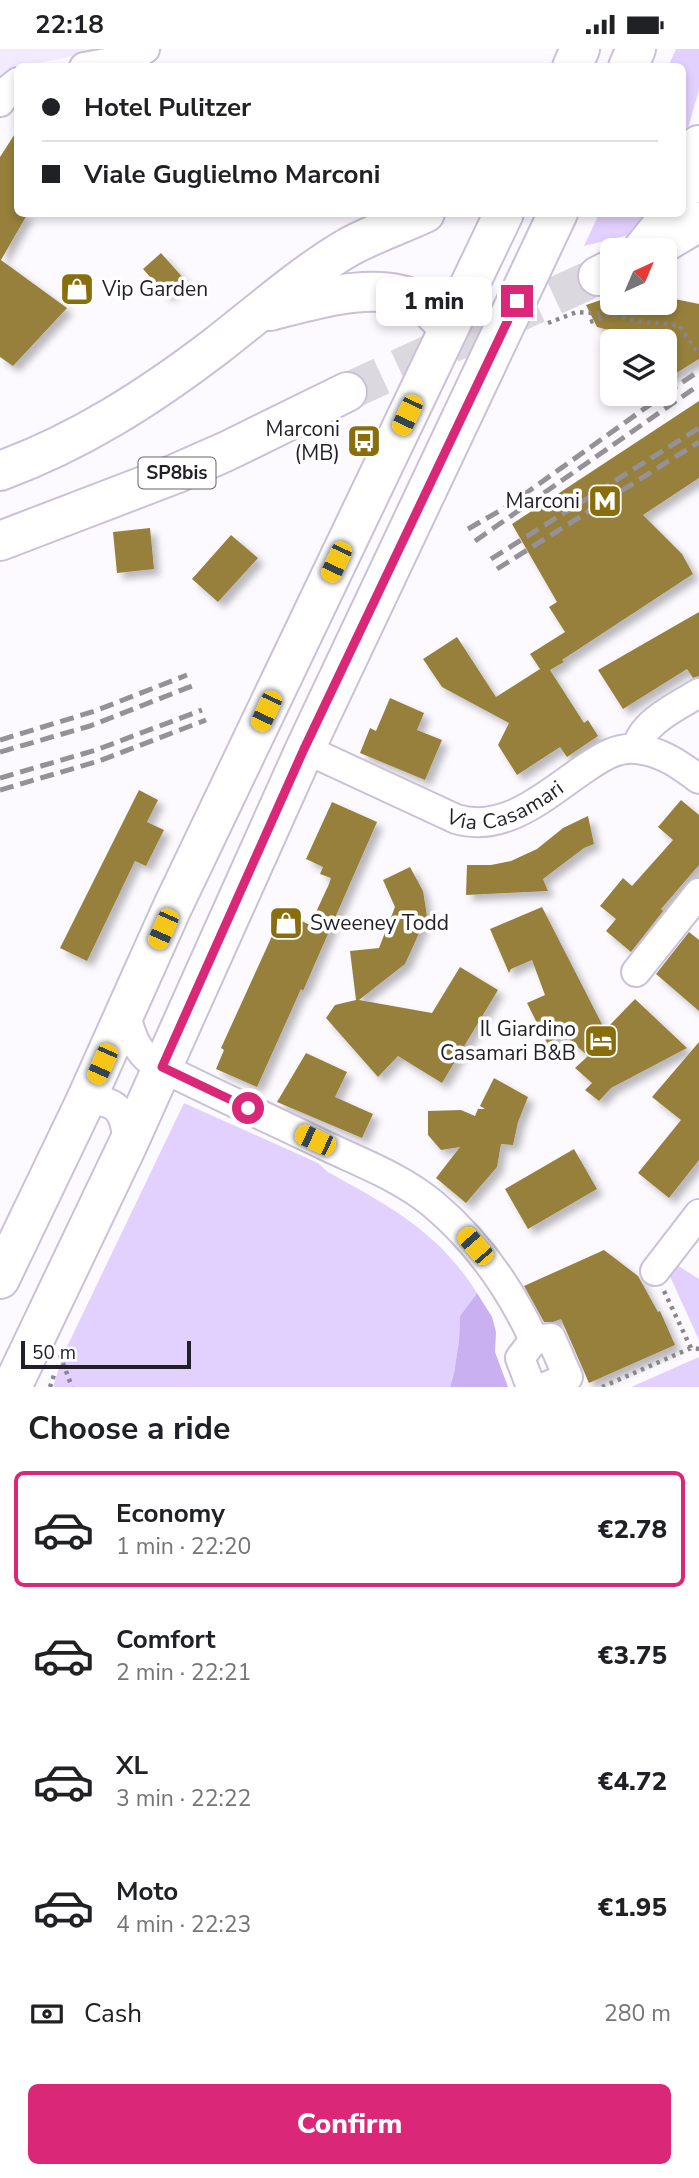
<!DOCTYPE html>
<html lang="en">
<head>
<meta charset="utf-8">
<style>
	body { margin:0; font-family:"Nunito Sans",sans-serif; background:#f6f6f6; color:#202124; height:100vh; display:flex; flex-direction:column; font-size:26px; white-space:nowrap }
	* { box-sizing:border-box; margin:0 }
	p { font-size:23px; color:#757577 }
	.icon { flex:none; width:38px; height:38px; fill:none; stroke:currentColor; stroke-width:2; stroke-linecap:round; stroke-linejoin:round }
	.map { position:relative; height:1338px; overflow:hidden }
	.side { display:flex; flex-direction:column; background:#fff; flex:1 }
	.side>* { flex:none }
	.banner { position:absolute; left:14px; top:14px; width:672px; height:154px; border-radius:10px; box-shadow:0 4px 10px #0003; display:grid; align-content:center; height:154px; padding:0 28px; background:#fff }
	.needle { width:46px; rotate:44deg }
	.controls { position:absolute; left:600px; top:189px; display:grid; gap:14px }
	.controls a { display:grid; place-items:center; width:77px; height:77px; border-radius:10px; background:#fff; box-shadow:0 4px 10px #0003; font-size:35px }
	.scale { position:absolute; left:21px; bottom:18px; width:170px; box-sizing:border-box; padding-left:7px; border:4px solid #221f28; border-top:0; font-size:19px; line-height:24px; white-space:nowrap; color:#221f28; -webkit-text-stroke:5px #fff; paint-order:stroke }
	.end { position:absolute; width:32px; height:32px; margin:-16px; border:9px solid #db2777; background:#fff; box-shadow:0 0 0 4px #fff }
	.from { border-radius:50% }
	.bubble { position:absolute; height:49px; border-radius:10px; background:#fff; box-shadow:0 4px 10px #0003; font-size:23px; font-weight:800; line-height:49px; text-align:center }
	.car { position:absolute; width:21px; height:42px; margin:-21px -10px; border-radius:9px; box-shadow:0 0 5px 2px #0007; background:linear-gradient(#f5c518 24%,#345 0 40%,#f5c518 0 76%,#345 0 86%,#f5c518 0) }
	.banner b { display:flex; align-items:center; gap:24px; height:66px; font-size:26px }
	.banner b+b { border-top:2px solid #e0e0e0 }
	.banner i { width:18px; height:18px; background:#202124 }
	ul { padding:0; list-style:none }
	li { display:flex; align-items:center; gap:21px; height:116px; margin:0 14px 10px; padding:0 14px; border:4px solid transparent; border-radius:10px }
	li div { flex:1 }
	li b { display:block; font-size:26px }
	li em { font-style:normal; font-weight:800 }
	li.active { border-color:#db2777 }
	li>.icon { width:63px; height:63px; stroke-width:1.5 }
	h2 { padding:0 28px; font-size:32px; line-height:84px }
	.pay { display:flex; align-items:center; gap:18px; height:77px; padding:0 28px; font-size:26px }
	.pay p { margin-inline-start:auto }
	.cta { display:flex; gap:14px; margin-top:auto; padding:14px 28px }
	.cta a { flex:1; height:80px; border-radius:10px; background:#db2777; color:#fff; font-size:28px; font-weight:800; line-height:80px; text-align:center }
	.status { display:flex; justify-content:space-between; align-items:center; height:49px; padding:0 35px; background:#fff; direction:ltr }
	.status svg { height:19px; fill:currentColor }
	.map>svg:first-child { display:block }
	.built { fill:#f2ebff }
	.green { fill:#e2d1fe }
	.forest { fill:#c9b0f0 }
	.building { fill:#96803b; filter:url(#shadow) }
	.lines { fill:none; stroke-linecap:round; stroke-linejoin:round }
	.primary-tunnel { stroke:#dbd9df; stroke-width:38; stroke-dasharray:38 19; stroke-linecap:butt }
	.street-casing { stroke:#cac1d8; stroke-width:32 }
	.secondary-casing { stroke:#cac1d8; stroke-width:42 }
	.primary-casing { stroke:#cac1d8; stroke-width:42 }
	.path { stroke:#89868d; stroke-width:4.5; stroke-dasharray:3.5 5; stroke-linecap:butt }
	.street { stroke:#fff; stroke-width:28 }
	.secondary { stroke:#fff; stroke-width:38 }
	.primary { stroke:#fff; stroke-width:38 }
	.rail { stroke:#949198; stroke-width:5; stroke-dasharray:14 7; stroke-linecap:butt }
	.route { stroke:#db2777; stroke-width:9 }
	.labels { text-anchor:middle; dominant-baseline:central; stroke-width:7; stroke-linejoin:round; paint-order:stroke }
	.shield { fill:#fff; stroke:#646268; stroke-width:2 }
	.shield-label { font-size:19px; font-weight:bold; fill:#221f28 }
	.poi-label { font-size:21px; fill:#221f28; stroke:#fff; text-anchor:end }
	.street-label { font-size:21px; fill:#221f28; stroke:#fff }
</style>
</head>
<body>
<div class="status"><b>22:18</b><svg viewBox="0 0 49 12"><path d="M0 12V9h3v3zM5 12V6h3v6zM10 12V3h3v9zM15 12V0h3v12zM26 1h20v11H26zM47 4h2v5h-2z"/></svg></div>
<div class="map">
<svg width="699" height="1338" viewBox="0 0 699 1338">
	<defs>
		<filter id="shadow"><feDropShadow dx="6" dy="6" stdDeviation="3.5" flood-color="#0004"/></filter>
	</defs>
	<rect width="100%" height="100%" fill="#fcfaff"/>
	<path class="built" d="M0,0H109L18,18L17,21L0,39Z"/>
	<path class="green" d="M676,0H699V41L683,97L682,18H668Z
		M599,165H655L641,183L584,197Z
		M184,1054L318,1114L328,1123C389,1157 438,1182 477,1244L460,1267L459,1292L454,1324L450,1338H53L63,1306Z
		M674,1214L699,1230V1291L668,1223Z
		M699,1308V1338H631Z"/>
	<path class="forest" d="M477,1244L492,1268L496,1283L495,1303L508,1338H450L454,1324L459,1292L460,1267Z"/>
	<path class="building" d="M18,80V164H28L1,211L67,259L13,317L0,308V108Z
		M161,204L185,231L167,247L143,220Z
		M665,248L699,255V310L665,331V292H631L632,287L597,278L586,256L607,249L612,250V254H665Z
		M699,352V429L643,466L682,505L693,525L562,611L564,613L550,621L584,674L588,671L598,687L567,708L560,698L517,726L498,696L509,674L442,638L423,610L457,588L496,648L540,620L530,605L565,583L549,558L557,553L512,475Z
		M150,479L154,520L117,524L113,483Z
		M231,486L258,509L218,553L192,530Z
		M699,563V627L693,629L687,620L623,660L598,621Z
		M390,649L424,664L417,681L442,691L425,731L360,704L370,679L376,682Z
		M139,741L158,751L147,773L164,781L146,817L135,812L87,912L60,899Z
		M681,751L699,766V816L661,860L663,862L631,903L606,882L616,870L600,857L623,829L632,837L673,791L658,778Z
		M332,753L377,773L303,942L301,940L257,1038L216,1020L224,1001L221,999L283,863L310,876L329,835L331,829L320,825L323,818L306,810Z
		M588,767L594,795L584,799L543,830L548,842L466,846L467,816H491L511,812L537,800L563,779Z
		M410,818L423,842L427,867L405,915L359,951L432,964L460,918L498,941L442,1034L398,1007L378,1028L326,969L335,956L356,951L350,902L379,899L395,858L383,831Z
		M542,858L605,981L635,950L687,999L611,1039L599,1052L585,1041L592,1034L575,1019L588,1007L564,986L547,994L527,954L545,946L532,911L511,920L509,924L490,880Z
		M689,883L699,891V962L656,925Z
		M699,993V1111L669,1149L638,1124L681,1071L652,1048Z
		M306,1004L347,1023L335,1048L373,1065L362,1089L277,1053Z
		M494,1029L528,1048L518,1073L513,1096L501,1095L497,1118L466,1154L436,1129L460,1098L441,1101L428,1086V1062L461,1061L475,1067L478,1060H485L480,1057Z
		M574,1100L597,1140L528,1180L505,1140Z
		M604,1201L638,1227L658,1263L660,1262L675,1296L589,1334L561,1270L553,1273H544L524,1237Z"/>
	<g class="lines">
		<path class="primary-tunnel" d="M347,343L598,227"/>
		<g class="street-casing">
			<g id="street">
				<path d="M84,18L129,10L145,0"/>
				<path d="M0,53L8,41L18,33"/>
				<path id="s1" d="M305,700L456,770C506,785 548,744 587,718C602,708 617,698 636,700C661,702 680,716 699,730"/>
				<path d="M637,700C639,675 679,656 699,644"/>
				<path d="M636,923L699,844"/>
				<path d="M125,964C131,984 135,1001 153,1014C210,1043 268,1069 326,1097C362,1114 402,1129 433,1155C477,1192 510,1239 534,1291"/>
				<path d="M85,1053C120,1048 125,1066 128,1095"/>
				<path d="M655,1222L699,1165"/>
				<path d="M531,1338L520,1309L534,1291L551,1289L568,1328L545,1338"/>
			</g>
		</g>
		<g class="secondary-casing">
			<path id="secondary" d="M652,201L699,173"/>
		</g>
		<g class="primary-casing">
			<path id="primary" d="M572,18L580,0
				M628,18L636,0
				M682,144L699,96
				M642,201L672,164
				M598,227L612,220
				M270,262C313,251 378,230 420,253C431,259 439,269 448,279
				M0,422C79,393 148,349 215,298C259,264 300,227 347,199C372,185 399,176 425,164
				M0,492L175,425L227,402L347,343
				M0,1230L85,1053L172,859L504,164
				M12,1338L128,1095L305,700L558,164"/>
		</g>
		<path class="path" d="M638,254L643,261
			M590,273L607,267
			M548,274L577,263L611,265L636,272L679,276L699,306
			M664,1242L691,1299
			M60,1306L72,1338
			M50,1338L54,1326
			M602,1338L691,1299L699,1300"/>
		<use href="#street" class="street"/>
		<use href="#secondary" class="secondary"/>
		<use href="#primary" class="primary"/>
		<path class="rail" d="M665,345L699,322
			M468,480L508,457L665,345
			M475,492L699,336
			M491,510L699,379
			M497,520L699,393
			M0,691L95,662L187,626
			M0,703L90,677L192,637
			M0,729L96,701L202,661
			M0,741L99,712L206,671"/>
	</g>
	<g class="lines">
		<path class="route" d="M248,1059L162,1018L304,700L517,252"/>
	</g>
	<defs>
		<g id="shop-square" transform="scale(1.75)"><rect x="-9" y="-9" width="18" height="18" rx="4" fill="#886e0d" stroke="#fff"/><path d="M-5-2.5h2.3a2.7 3.5 0 0 1 5.4 0H5L5.5 6h-11ZM-1.5-2.5h3a1.5 2.3 0 0 0-3 0Z" fill="#fff"/></g>
		<g id="bus-square" transform="scale(1.75)"><rect x="-9" y="-9" width="18" height="18" rx="4" fill="#886e0d" stroke="#fff"/><path d="M-5-6H5V4H4V6H2V4H-2V6H-4V4H-5ZM-3.5-4V0h7V-4ZM-3.5 1.2v1.5H-2V1.2ZM2 1.2v1.5H3.5V1.2Z" fill="#fff"/></g>
		<g id="metro-square" transform="scale(1.75)"><rect x="-9" y="-9" width="18" height="18" rx="4" fill="#886e0d" stroke="#fff"/><path d="M-5.5 5V-5H-3L0 0L3-5H5.5V5H3V-.5L0 4L-3-.5V5Z" fill="#fff"/></g>
		<g id="hotel-square" transform="scale(1.75)"><rect x="-9" y="-9" width="18" height="18" rx="4" fill="#886e0d" stroke="#fff"/><path d="M-6-4.5h1.5V1H6V5H4.5V3h-9V5H-6ZM-4 0a1.8 1.8 0 1 1 3.6 0ZM.5 0V-2.5h3Q6-2.5 6 0Z" fill="#fff"/></g>
	</defs>
	<g fill-rule="evenodd">
		<use href="#shop-square" x="77" y="240"/>
		<use href="#bus-square" x="364" y="392"/>
		<use href="#metro-square" x="605" y="452"/>
		<use href="#shop-square" x="286" y="874"/>
		<use href="#hotel-square" x="601" y="992"/>
	</g>
	<g class="labels">
		<rect class="shield" x="138.5" y="408.5" width="77" height="31" rx="5"/>
		<g class="shield-label">
			<text x="177" y="424">SP8bis</text>
		</g>
		<g class="poi-label">
			<text x="102" y="240" text-anchor="start">Vip Garden</text>
			<text x="340" y="380">Marconi<tspan x="340" dy="24">(MB)</tspan></text>
			<text x="580" y="452">Marconi</text>
			<text x="310" y="874" text-anchor="start">Sweeney Todd</text>
			<text x="576" y="980">Il Giardino<tspan x="576" dy="24">Casamari B&amp;B</tspan></text>
		</g>
		<g class="street-label">
			<text stroke="none"><textPath href="#s1" startOffset="219">Via Casamari</textPath></text>
		</g>
	</g>
</svg>
<div class="controls">
<a><svg class="needle" viewBox="-14 -14 28 28"><path d="M0-13l5 13h-10z" fill="#e53935"/><path d="M0 13l5-13h-10z" fill="#757577"/></svg></a>
<a><svg class="icon" aria-label="layers" viewBox="0 0 24 24"><path d="M12 4l9 5-9 5-9-5zM3 14l9 5 9-5"/></svg></a>
</div>
<div class="scale">50 m</div>
<i class="end from" style="left:248px;top:1059px"></i>
<i class="end" style="left:517px;top:252px"></i>
<div class="bubble" style="left:376px;top:228px;width:116px">1 min</div>
<i class="car" style="left:407px;top:366px;rotate:205deg"></i>
<i class="car" style="left:336px;top:513px;rotate:205deg"></i>
<i class="car" style="left:266px;top:662px;rotate:205deg"></i>
<i class="car" style="left:163px;top:880px;rotate:204deg"></i>
<i class="car" style="left:102px;top:1015px;rotate:204deg"></i>
<i class="car" style="left:315px;top:1091px;rotate:295deg"></i>
<i class="car" style="left:475px;top:1197px;rotate:319deg"></i>
<div class="banner">
<b><i class="from"></i>Hotel Pulitzer</b>
<b><i></i>Viale Guglielmo Marconi</b>
</div>
</div>
<section class="side">
<h2>Choose a ride</h2>
<ul>
<li class="active"><svg class="icon" aria-label="car" viewBox="0 0 24 24"><path d="M5 17H2v-5l4-1 3-4h7l3 4 3 1v5h-3M9 17h6M6 11h13"/><circle cx="7" cy="17" r="2"/><circle cx="17" cy="17" r="2"/></svg><div><b>Economy</b><p>1 min · 22:20</p></div><em>€2.78</em></li>
<li><svg class="icon" aria-label="car" viewBox="0 0 24 24"><path d="M5 17H2v-5l4-1 3-4h7l3 4 3 1v5h-3M9 17h6M6 11h13"/><circle cx="7" cy="17" r="2"/><circle cx="17" cy="17" r="2"/></svg><div><b>Comfort</b><p>2 min · 22:21</p></div><em>€3.75</em></li>
<li><svg class="icon" aria-label="car" viewBox="0 0 24 24"><path d="M5 17H2v-5l4-1 3-4h7l3 4 3 1v5h-3M9 17h6M6 11h13"/><circle cx="7" cy="17" r="2"/><circle cx="17" cy="17" r="2"/></svg><div><b>XL</b><p>3 min · 22:22</p></div><em>€4.72</em></li>
<li><svg class="icon" aria-label="car" viewBox="0 0 24 24"><path d="M5 17H2v-5l4-1 3-4h7l3 4 3 1v5h-3M9 17h6M6 11h13"/><circle cx="7" cy="17" r="2"/><circle cx="17" cy="17" r="2"/></svg><div><b>Moto</b><p>4 min · 22:23</p></div><em>€1.95</em></li>
</ul>
<div class="pay"><svg class="icon" aria-label="cash" viewBox="0 0 24 24"><path d="M3 7h18v10H3z"/><circle cx="12" cy="12" r="2"/></svg>Cash<p>280 m</p></div>
<div class="cta"><a>Confirm</a></div>
</section>
</body>
</html>
